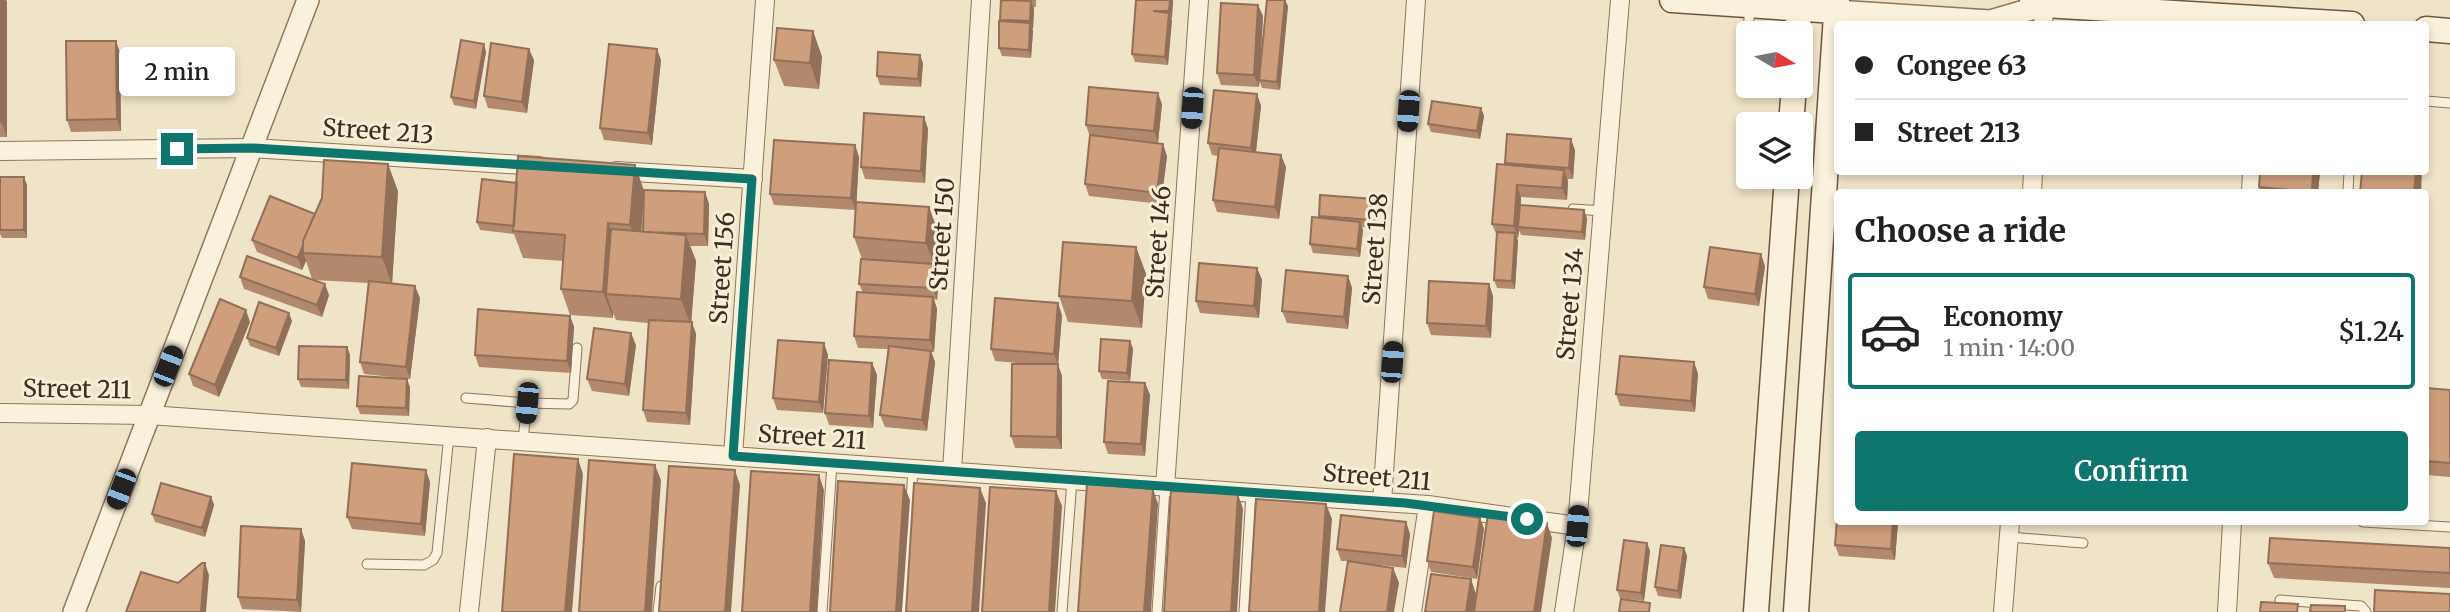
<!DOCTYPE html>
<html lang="en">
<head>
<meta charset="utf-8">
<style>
	body { margin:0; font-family:Merriweather,serif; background:#f6f6f6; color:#222; height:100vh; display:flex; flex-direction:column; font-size:26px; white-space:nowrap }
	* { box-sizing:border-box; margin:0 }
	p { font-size:23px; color:#767676 }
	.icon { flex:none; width:38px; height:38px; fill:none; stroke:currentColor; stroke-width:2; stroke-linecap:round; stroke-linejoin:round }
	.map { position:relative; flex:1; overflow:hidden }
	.panel { position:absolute; left:1834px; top:189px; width:595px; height:336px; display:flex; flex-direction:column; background:#fff; border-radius:7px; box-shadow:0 4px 10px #0003 }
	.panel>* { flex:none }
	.guide { position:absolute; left:1834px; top:21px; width:595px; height:154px; border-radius:7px; box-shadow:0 4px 10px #0003; display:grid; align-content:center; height:154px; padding:0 21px; background:#fff }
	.needle { width:46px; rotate:100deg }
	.fabs { position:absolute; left:1736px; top:21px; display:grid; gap:14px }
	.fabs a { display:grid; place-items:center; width:77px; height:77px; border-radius:7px; background:#fff; box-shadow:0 4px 10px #0003; font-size:35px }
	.end { position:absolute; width:32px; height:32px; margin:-16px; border:9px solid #0f766e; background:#fff; box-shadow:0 0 0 4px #fff }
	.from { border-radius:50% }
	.bubble { position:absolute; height:49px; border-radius:7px; background:#fff; box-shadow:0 4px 10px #0003; font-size:23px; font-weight:600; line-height:49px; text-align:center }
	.car { position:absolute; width:21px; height:42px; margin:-21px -10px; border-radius:9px; box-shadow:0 0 5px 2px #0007; background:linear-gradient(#222 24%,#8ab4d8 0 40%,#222 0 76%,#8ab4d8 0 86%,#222 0) }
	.guide b { display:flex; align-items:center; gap:24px; height:66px; font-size:26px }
	.guide b+b { border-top:2px solid #e0e0e0 }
	.guide i { width:18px; height:18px; background:#222 }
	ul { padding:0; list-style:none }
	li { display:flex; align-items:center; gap:21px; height:116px; margin:0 14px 10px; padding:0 7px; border:4px solid #e0e0e0; border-radius:7px }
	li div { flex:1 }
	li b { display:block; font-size:26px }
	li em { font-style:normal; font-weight:600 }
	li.active { border-color:#0f766e }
	li>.icon { width:63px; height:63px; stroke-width:1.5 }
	h2 { padding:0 21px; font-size:32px; line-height:84px }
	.button { display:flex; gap:14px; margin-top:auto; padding:14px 21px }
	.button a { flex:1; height:80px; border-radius:7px; background:#0f766e; color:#fff; font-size:28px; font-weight:600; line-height:80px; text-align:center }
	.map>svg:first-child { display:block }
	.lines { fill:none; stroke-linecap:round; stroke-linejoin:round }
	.service-casing { stroke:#8d765c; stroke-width:11 }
	.minor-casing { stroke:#8d765c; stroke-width:20 }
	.tertiary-casing { stroke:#8d765c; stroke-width:24 }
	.secondary-casing { stroke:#6f573f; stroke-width:27 }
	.service { stroke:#faf1dc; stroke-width:9 }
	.minor { stroke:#faf1dc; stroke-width:18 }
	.tertiary { stroke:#faf1dc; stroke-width:21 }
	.secondary { stroke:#faf1dc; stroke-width:24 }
	.wall { fill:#b2896c }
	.shaded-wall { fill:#916f58 }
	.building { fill:#cf9f7d; stroke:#916f58; stroke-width:2 }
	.route { stroke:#0f766e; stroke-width:9 }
	.labels { text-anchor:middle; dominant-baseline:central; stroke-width:6; stroke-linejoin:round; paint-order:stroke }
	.street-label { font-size:24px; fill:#3d2e20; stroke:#f7eed8 }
</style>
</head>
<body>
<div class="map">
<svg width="2450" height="612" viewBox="0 0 2450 612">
	<rect width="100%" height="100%" fill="#f0e4c8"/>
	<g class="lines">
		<g class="service-casing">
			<path id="service" d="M1750,7L1743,88L1790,92
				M2426,101L2450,103
				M2348,192L2349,172
				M1573,209L1603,211
				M466,398L527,403L523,440
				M527,403L569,404L573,400L577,348
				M2363,522L2450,527
				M2009,537L2083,543
				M367,564L424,565L433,560L437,553L449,435
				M2280,600L2361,606L2366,612
				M658,612L661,586
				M822,612L832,463
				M904,612L913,469
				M1062,612L1072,480
				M1157,612L1165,487
				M1244,612L1251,493"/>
		</g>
		<g class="minor-casing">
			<path id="minor" d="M2043,24L2045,0
				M0,151L252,148L539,166
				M616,171L753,179
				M2032,192L2033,172
				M2251,192L2252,172
				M0,413L149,415L1382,502L1428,505L1577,526
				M733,456L765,0
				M952,471L981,0
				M1165,487L1199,0
				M1382,502L1416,0
				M469,612L487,438
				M1412,612L1428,505
				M1564,612L1577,526L1620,0
				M2003,612L2010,522
				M2227,612L2232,522"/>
		</g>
		<g class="tertiary-casing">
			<path id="tertiary" d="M1836,11L1990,21L2045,5
				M74,612L308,0"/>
		</g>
		<g class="secondary-casing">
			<path id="secondary" d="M1672,0L1836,11
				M2032,0L2045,5L2352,24
				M2426,29L2450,31
				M1797,33L1800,0
				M1791,124L1794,86
				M1756,612L1787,177
				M1796,612L1837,0"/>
		</g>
		<use href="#service" class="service"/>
		<use href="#minor" class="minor"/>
		<use href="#tertiary" class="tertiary"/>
		<use href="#secondary" class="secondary"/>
	</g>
	<path class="wall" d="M0,0H6L7,2V137H0Z
		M1001,0H1036V7H1034V10L1033,29H1032L1033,31L1031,58L1002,56L999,48Z
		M1136,0H1173L1168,65L1135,62L1132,54Z
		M1288,6L1280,90L1262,88L1259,80Z
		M1263,16L1259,87L1221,85L1217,73Z
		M813,31L822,57L819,89L784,86L774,60Z
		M116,41L120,53L121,131L71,132L67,120Z
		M486,52L476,109L454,105L451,97Z
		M534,60L527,113L488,108L484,96Z
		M661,60L652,145L604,140L600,128Z
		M923,63L921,87L880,85L877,76Z
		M1257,94L1261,106L1256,152L1286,167L1279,219L1217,212L1213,200L1218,156L1212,155L1208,143Z
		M1162,104L1158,143L1167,156L1161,204L1089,196L1085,184L1090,137L1086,125Z
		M1481,108L1484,116L1480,139L1431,132L1428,124Z
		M924,117L928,129L925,183L865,179L861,167Z
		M855,145L859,157L856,210L774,205L770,194Z
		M1575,150L1573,179H1567L1568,181L1567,200L1521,197V205L1587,218L1585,240L1521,235L1519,230L1518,238H1517L1518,241L1515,289L1497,288L1494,280L1497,236L1492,224L1505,165V163Z
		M635,165L644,191L641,231L643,232L705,192L709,204L708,246H690L696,261L691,322L696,334L690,425L647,422L643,410L648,323L616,320L613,313V318L570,315L561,289L563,261L523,258L514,234L480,230L477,222L517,183Z
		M2320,172L2318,192H2260L2259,187Z
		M0,177L27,185V238H2L0,234Z
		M398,191L392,283L420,298L410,379L364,374L360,362L368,283L315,280L329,295L322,317L244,289L240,277L312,279L306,261L302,270L257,252L252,240L315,214Z
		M929,207L938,232L935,265L939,275L937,300L934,299L937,309L934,352H931L935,362L927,431L885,427L880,415L888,349L858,348L854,336L863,293L859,284L862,259L854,237Z
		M1377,208L1375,228L1362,227L1363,230L1360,257L1313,253L1310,244L1320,218L1319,216Z
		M1136,247L1146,274L1142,328L1068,322L1059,296Z
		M1765,266L1759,306L1708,299L1704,287Z
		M1257,268L1262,280L1259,318L1200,313L1196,301Z
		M1348,276L1352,288L1348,329L1287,323L1282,311Z
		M1489,284L1493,296L1491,338L1431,335L1427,323Z
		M1062,315L1058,365L1062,376V449L1015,448L1011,436L1028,364L995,361L991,349Z
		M570,316L574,327L571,373L479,367L475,355Z
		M292,321L279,356L250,346L247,338Z
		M250,322L219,397L193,386L189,374Z
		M1130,341L1133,349L1130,381L1102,379L1099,371Z
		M636,345L629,396L592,391L587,379Z
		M347,347L350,355L349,389L301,387L298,379Z
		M828,355L823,413L777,410L773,398Z
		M1694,362L1698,374L1695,412L1620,406L1616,394Z
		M872,363L877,375L873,428L829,425L825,413Z
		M1145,383L1150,395L1145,456L1108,454L1104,442Z
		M410,387L409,416L360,414L357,406Z
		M2426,388L2450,390V488V477L2426,475Z
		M430,482L425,536L352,529L347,517Z
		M211,497L214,505L205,537L155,522L152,514Z
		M1480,518L1484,529L1477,579L1431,572L1427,561Z
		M1406,522L1410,534L1406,568L1353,562L1393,568L1399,583L1348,561H1341L1337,549Z
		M1838,522H1898L1895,560L1839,556L1835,545Z
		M301,529L305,541L301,612L242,609L238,597Z
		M1647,543L1650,551L1644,601L1620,598L1617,590Z
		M1684,548L1687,556L1681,599L1658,596L1655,587Z
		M2450,548V588L2274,578L2268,563Z"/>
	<path class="shaded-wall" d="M2,0H6L7,2V137L1,122Z
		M1170,0H1173L1172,19L1169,11Z
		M1285,0L1288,6L1280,90L1277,82Z
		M1031,1L1034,10L1033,29L1030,21Z
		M1258,5L1263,16L1259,87L1254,75Z
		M1169,13L1172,21L1168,65L1165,57Z
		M1030,23L1033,31L1031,58L1029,50Z
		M813,31L822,57L819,89L810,63Z
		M116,41L120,53L121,131L117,119Z
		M484,44L486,52L476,109L474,101Z
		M529,49L534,60L527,113L522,102Z
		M657,49L661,60L652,145L648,133Z
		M920,55L923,63L921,87L918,79Z
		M1158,93L1162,104L1158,143L1154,131Z
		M1257,94L1261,106L1255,160L1251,148Z
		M1481,108L1484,116L1480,139L1477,131Z
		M924,117L928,129L925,183L921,171Z
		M1571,139L1575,150L1573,179L1569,168Z
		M1163,144L1167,156L1161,204L1157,193Z
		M855,145L859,157L856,210L851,198Z
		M1281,155L1286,167L1279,219L1275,207Z
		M388,164L398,191L392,285L382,257Z
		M635,165L644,191L640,251L630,225Z
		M1564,170L1568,181L1567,200L1562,188Z
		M2313,172H2320L2318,192H2312Z
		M2416,172H2422L2421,192H2414Z
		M24,177L27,185V238L24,230Z
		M1517,185L1521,197L1519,227H1518L1519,230L1518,238L1514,226Z
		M705,192L709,204L708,246L704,234Z
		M1374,199L1377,208L1375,228L1372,220Z
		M929,207L938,232L935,265L939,275L937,300L933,288L934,265L926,243Z
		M1584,210L1587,218L1585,240L1582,232Z
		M315,214L303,253L306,261L302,270L298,258Z
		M1360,222L1363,230L1360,257L1357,249Z
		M608,223L618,249L606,294L613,313V318L603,292Z
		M1515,233L1518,241L1515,289L1512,281Z
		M686,235L696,261L691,326L681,299Z
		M1136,247L1146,274L1142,328L1132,301Z
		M1761,254L1765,266L1759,306L1755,294Z
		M1257,268L1262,280L1259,318L1254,306Z
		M1348,276L1352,288L1348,329L1344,317Z
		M325,284L329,295L322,317L317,305Z
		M1489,284L1493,296L1491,338L1486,326Z
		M415,286L420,298L410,379L406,367Z
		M933,297L937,309L934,352L930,340Z
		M1058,303L1062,315L1058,365L1062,376V449L1057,437L1058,365L1054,354Z
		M246,310L250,322L219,397L215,385Z
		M289,313L292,321L279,356L276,348Z
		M570,316L574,327L571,373L567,361Z
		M692,322L696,334L690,425L686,413Z
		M631,333L636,345L629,396L625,384Z
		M1130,341L1133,349L1130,381L1127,373Z
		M824,343L828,355L823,413L819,402Z
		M347,347L350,355L349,389L346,380Z
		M931,351L935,362L927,431L922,420Z
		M1694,362L1698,374L1695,412L1691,401Z
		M872,363L877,375L873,428L869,416Z
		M407,379L410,387L409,416L406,408Z
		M1145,383L1150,395L1145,456L1141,444Z
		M578,459L583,474L572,612H565Z
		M655,465L661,480L652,612H645Z
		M426,470L430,482L425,536L421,524Z
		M735,470L740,485L731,612H725Z
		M819,475L824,490L817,612H810Z
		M904,485L910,500L902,612H896Z
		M980,488L986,503L979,612H972Z
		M1153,489L1158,504L1151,612H1144Z
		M1056,491L1062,506L1055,612H1049Z
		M1238,494L1243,509L1237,612H1231Z
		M211,497L214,505L205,537L202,528Z
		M1326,504L1332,519L1325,612H1319Z
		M1480,518L1484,529L1477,579L1473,567Z
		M1406,522L1410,534L1406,568L1402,556Z
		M1893,522H1898L1895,560L1891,549Z
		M1547,523L1552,538L1541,612H1534Z
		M301,529L305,541L301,612L297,600Z
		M1647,543L1650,551L1644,601L1641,593Z
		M1684,548L1687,556L1681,599L1678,591Z
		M205,563L209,575L206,612H201Z
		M1393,568L1399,583L1394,612H1387Z
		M1471,579L1476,594L1474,612H1466Z"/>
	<path class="building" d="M0,0H2L1,122H0Z
		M1001,0L1031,1L1030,21L1000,20Z
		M1136,0H1170L1169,11H1153L1169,13L1165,57L1132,54Z
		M1267,0H1285L1277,82L1259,80Z
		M1221,3L1258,5L1254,75L1217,73Z
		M999,21L1030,23L1029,50L999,48Z
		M777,28L813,31L810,63L774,60Z
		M461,40L484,44L474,101L451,97Z
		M66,41H116L117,119L67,120Z
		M491,43L529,49L522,102L484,96Z
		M609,44L657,49L648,133L600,128Z
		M878,52L920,55L918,79L877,76Z
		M1089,87L1158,93L1154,131L1086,125Z
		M1214,90L1257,94L1251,148L1208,143Z
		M1432,101L1481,108L1477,131L1428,124Z
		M864,113L924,117L921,171L861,167Z
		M1507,134L1571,139L1569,168L1505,163Z
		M1090,135L1163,144L1157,193L1085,184Z
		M774,140L855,145L851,198L770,194Z
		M1219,148L1281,155L1275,207L1213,200Z
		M518,156L635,165L630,225L608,223L603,292L561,289L565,235L513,231Z
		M324,160L388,164L382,257L303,253V241L322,198Z
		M1497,164L1564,170L1562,188L1517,185L1514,226L1492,224Z
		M2260,172H2313L2312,192L2259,187Z
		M2362,172H2416L2414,192H2360Z
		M0,177H24V230H0Z
		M482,179L517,183L514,226L477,222Z
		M644,190L705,192L704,234L643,232Z
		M1320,195L1374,199L1372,220L1319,216Z
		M270,196L315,214L303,241V245L298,258L252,240Z
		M856,202L929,207L926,243L854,237Z
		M1520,205L1584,210L1582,232L1518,227Z
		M1312,217L1360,222L1357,249L1310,244Z
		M611,229L686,235L681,299L606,294Z
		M1497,232L1515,233L1512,281L1494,280Z
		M1063,242L1136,247L1132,301L1059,296Z
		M1710,247L1761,254L1755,294L1704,287Z
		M247,256L325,284L317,305L240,277Z
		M861,259L934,264L933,288L859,284Z
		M1199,263L1257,268L1254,306L1196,301Z
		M1286,270L1348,276L1344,317L1282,311Z
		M369,281L415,286L406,367L360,362Z
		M1429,281L1489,284L1486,326L1427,323Z
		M857,292L933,297L930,340L854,336Z
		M995,298L1058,303L1054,354L991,349Z
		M220,299L246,310L215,385L189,374Z
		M259,302L289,313L276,348L247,338Z
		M478,309L570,316L567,361L475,355Z
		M649,320L692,322L686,413L643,410Z
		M594,328L631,333L625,384L587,379Z
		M1101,339L1130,341L1127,373L1099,371Z
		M778,340L824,343L819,402L773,398Z
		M299,346L347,347L346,380L298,379Z
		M889,346L931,351L922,420L880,415Z
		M1620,356L1694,362L1691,401L1616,394Z
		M829,360L872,363L869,416L825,413Z
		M1012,364H1058L1057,437L1011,436Z
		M359,376L407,379L406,408L357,406Z
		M1108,381L1145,383L1141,444L1104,442Z
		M2426,388L2450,390V463L2426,461Z
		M514,454L578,459L565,612H502Z
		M589,460L655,465L645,612H579Z
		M352,463L426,470L421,524L347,517Z
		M669,466L735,470L725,612H659Z
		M751,471L819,475L810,612H742Z
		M838,481L904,485L896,612H830Z
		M161,483L211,497L202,528L152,514Z
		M914,483L980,488L972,612H906Z
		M1087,484L1153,489L1144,612H1078Z
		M990,487L1056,491L1049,612H982Z
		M1171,491L1238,494L1231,612H1164Z
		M1256,499L1326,504L1319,612H1249Z
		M1838,507V522H1893L1891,549L1835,545Z
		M1434,511L1480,518L1473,567L1427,561Z
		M1488,514L1547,523L1534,612H1474Z
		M1341,515L1406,522L1402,556L1337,549Z
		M241,526L301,529L297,600L238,597Z
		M2270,538L2450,548V573L2268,563Z
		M1624,540L1647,543L1641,593L1617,590Z
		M1661,545L1684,548L1678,591L1655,587Z
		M1348,561L1393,568L1387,612H1340Z
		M202,563H205L201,612H126L141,572L178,583Z
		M1431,574L1471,579L1466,612H1425Z
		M2375,590L2450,594V612H2374Z
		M1621,599L1650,603L1649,612H1619Z
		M2261,602L2298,604L2297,612H2260Z
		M2311,605L2345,606V612H2310Z"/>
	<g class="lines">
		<path class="route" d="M177,149L252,148L752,179L733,456L1405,503L1527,519"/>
	</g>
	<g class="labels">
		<g class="street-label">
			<text transform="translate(378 131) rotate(4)">Street 213</text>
			<text transform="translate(942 234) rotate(-86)">Street 150</text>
			<text transform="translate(1158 242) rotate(-86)">Street 146</text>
			<text transform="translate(1375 249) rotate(-86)">Street 138</text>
			<text transform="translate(722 268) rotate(-86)">Street 156</text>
			<text transform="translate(1570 304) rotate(-85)">Street 134</text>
			<text transform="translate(77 389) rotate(1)">Street 211</text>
			<text transform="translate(812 437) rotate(4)">Street 211</text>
			<text transform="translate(1377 477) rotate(5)">Street 211</text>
		</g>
	</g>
</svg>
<div class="fabs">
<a><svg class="needle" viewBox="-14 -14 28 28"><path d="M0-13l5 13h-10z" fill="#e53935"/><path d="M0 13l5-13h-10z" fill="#767676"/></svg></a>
<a><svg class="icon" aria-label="layers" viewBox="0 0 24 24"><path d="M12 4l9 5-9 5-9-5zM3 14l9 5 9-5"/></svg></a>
</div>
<i class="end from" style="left:1527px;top:519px"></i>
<i class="end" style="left:177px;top:149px"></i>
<div class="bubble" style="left:119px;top:47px;width:116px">2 min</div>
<i class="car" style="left:1192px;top:108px;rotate:184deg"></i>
<i class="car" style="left:1408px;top:111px;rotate:184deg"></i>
<i class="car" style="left:1392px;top:362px;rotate:4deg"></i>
<i class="car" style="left:168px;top:366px;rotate:21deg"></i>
<i class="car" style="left:527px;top:403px;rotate:185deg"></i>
<i class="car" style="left:121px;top:489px;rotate:201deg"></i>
<i class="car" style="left:1577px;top:526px;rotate:5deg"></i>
<div class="guide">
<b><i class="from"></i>Congee 63</b>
<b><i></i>Street 213</b>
</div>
<section class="panel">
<h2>Choose a ride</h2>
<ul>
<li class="active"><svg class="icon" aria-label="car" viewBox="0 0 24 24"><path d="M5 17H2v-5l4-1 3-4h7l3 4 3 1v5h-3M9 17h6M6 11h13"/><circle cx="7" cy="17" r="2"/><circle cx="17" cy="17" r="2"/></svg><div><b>Economy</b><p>1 min · 14:00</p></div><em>$1.24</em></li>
</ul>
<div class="button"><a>Confirm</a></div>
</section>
</div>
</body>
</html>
